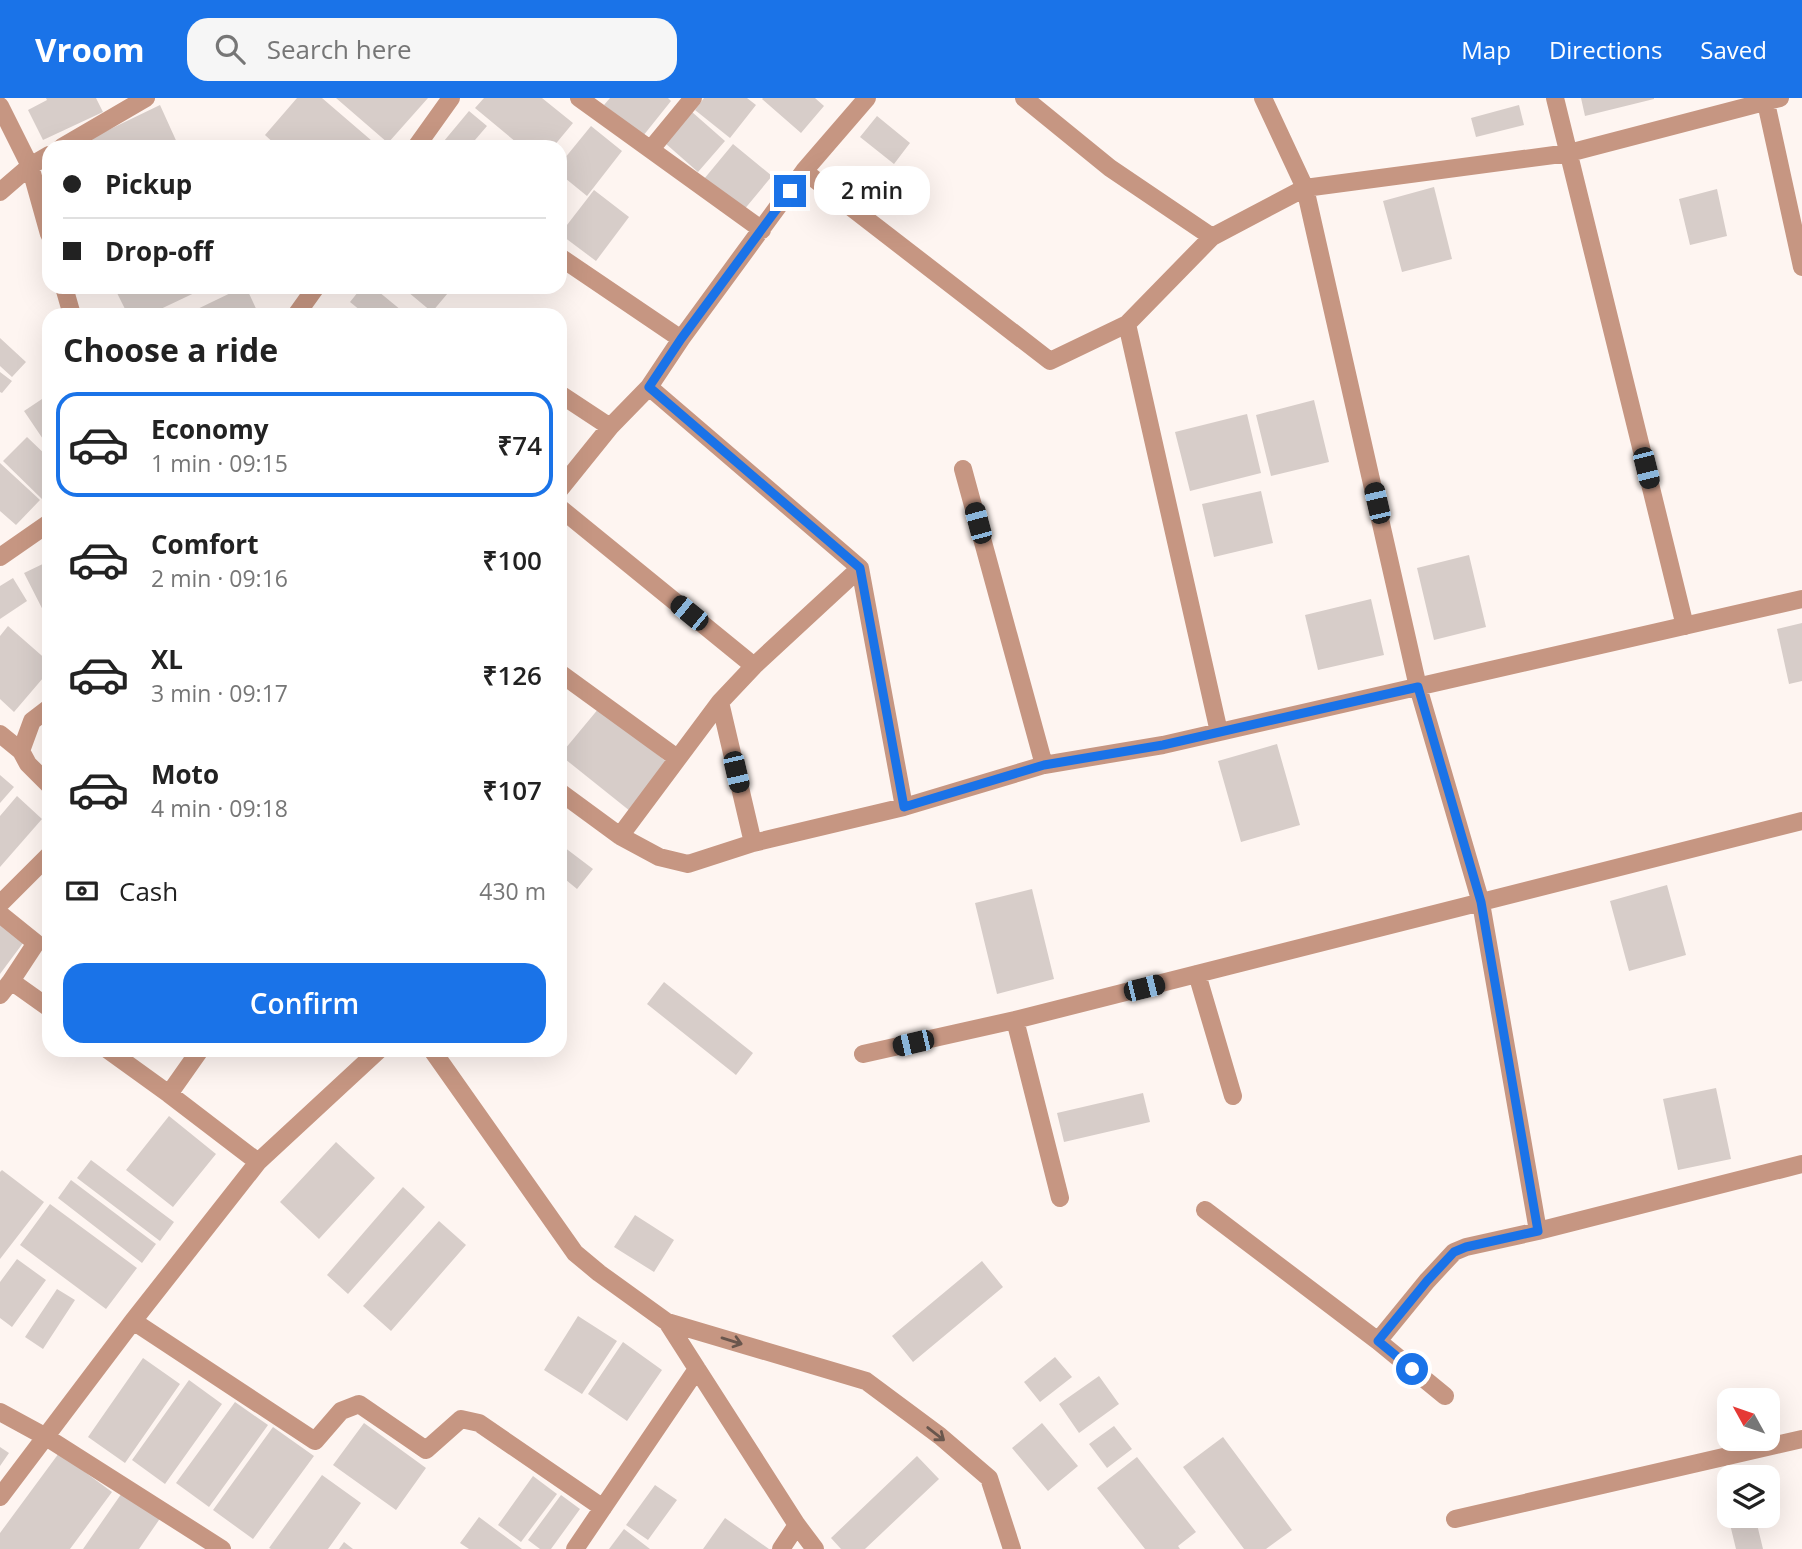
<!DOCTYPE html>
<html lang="en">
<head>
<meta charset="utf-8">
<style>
	body { margin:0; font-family:"Open Sans",sans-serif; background:#f6f6f6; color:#222; height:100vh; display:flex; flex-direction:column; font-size:26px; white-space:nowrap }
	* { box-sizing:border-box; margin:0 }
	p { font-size:23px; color:#767676 }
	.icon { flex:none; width:38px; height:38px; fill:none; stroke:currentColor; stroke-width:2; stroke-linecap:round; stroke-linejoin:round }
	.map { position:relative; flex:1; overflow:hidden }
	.panel { position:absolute; left:42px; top:210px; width:525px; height:749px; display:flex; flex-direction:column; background:#fff; border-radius:21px; box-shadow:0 7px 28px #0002 }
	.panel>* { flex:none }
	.hud { position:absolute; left:42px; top:42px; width:525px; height:154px; border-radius:21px; box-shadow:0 7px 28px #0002; display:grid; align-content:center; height:154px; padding:0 21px; background:#fff }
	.needle { width:46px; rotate:310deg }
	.controls { position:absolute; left:1717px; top:1290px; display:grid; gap:14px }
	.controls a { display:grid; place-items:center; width:63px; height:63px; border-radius:14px; background:#fff; box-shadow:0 7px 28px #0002; font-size:35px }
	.end { position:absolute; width:32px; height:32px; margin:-16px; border:9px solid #1a73e8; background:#fff; box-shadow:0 0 0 4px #fff }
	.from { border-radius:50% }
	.bubble { position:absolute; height:49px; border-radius:21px; background:#fff; box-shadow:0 7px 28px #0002; font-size:23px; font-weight:600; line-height:49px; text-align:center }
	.car { position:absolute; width:21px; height:42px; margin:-21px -10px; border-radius:9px; box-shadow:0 0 5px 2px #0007; background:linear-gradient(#222 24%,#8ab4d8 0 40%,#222 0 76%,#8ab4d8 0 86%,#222 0) }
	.hud b { display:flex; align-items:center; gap:24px; height:66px; font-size:26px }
	.hud b+b { border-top:2px solid #e0e0e0 }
	.hud i { width:18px; height:18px; background:#222 }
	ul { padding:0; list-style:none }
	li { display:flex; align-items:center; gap:21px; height:105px; margin:0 14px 10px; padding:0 7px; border:4px solid transparent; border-radius:21px }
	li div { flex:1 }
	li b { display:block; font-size:26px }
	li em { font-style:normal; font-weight:600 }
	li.selected { border-color:#1a73e8 }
	li>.icon { width:63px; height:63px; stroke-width:1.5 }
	h2 { padding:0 21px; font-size:32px; line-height:84px }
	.pay { display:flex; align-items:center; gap:18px; height:77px; padding:0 21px; font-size:26px }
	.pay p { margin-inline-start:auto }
	.action { display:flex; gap:14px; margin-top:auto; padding:14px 21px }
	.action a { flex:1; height:80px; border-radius:21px; background:#1a73e8; color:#fff; font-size:28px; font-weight:600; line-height:80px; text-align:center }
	header { display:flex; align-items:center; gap:42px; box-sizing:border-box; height:98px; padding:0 35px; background:#1a73e8; color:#fff }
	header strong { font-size:33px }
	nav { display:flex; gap:38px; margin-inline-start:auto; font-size:24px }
	.search { width:490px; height:63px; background:#f6f6f6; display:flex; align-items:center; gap:18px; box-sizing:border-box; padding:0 24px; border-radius:21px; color:#767676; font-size:26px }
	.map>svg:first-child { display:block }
	.building { fill:#d7cdc9 }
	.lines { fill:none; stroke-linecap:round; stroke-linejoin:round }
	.minor { stroke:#c69682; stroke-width:18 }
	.oneway { stroke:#69564d }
	.route { stroke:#1a73e8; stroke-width:9 }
</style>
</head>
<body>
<header>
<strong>Vroom</strong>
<div class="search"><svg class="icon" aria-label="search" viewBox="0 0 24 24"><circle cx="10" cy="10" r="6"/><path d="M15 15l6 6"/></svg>Search here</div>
<nav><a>Map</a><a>Directions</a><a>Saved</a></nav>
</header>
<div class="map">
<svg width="1802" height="1451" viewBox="0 0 1802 1451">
	<rect width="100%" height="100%" fill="#fef5f1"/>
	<path class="building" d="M46,0H96L103,14L43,42L28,12L47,2Z
		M297,0H322L379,49H278L265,37Z
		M336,0H428L388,45Z
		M484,0H542L573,25L553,49H522L475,10Z
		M610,0H668L671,3L643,38L604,7Z
		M704,0H747L756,7L730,40L695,12Z
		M763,0H815L824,8L801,35L762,1Z
		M1581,0H1654V1L1585,18Z
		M160,7L179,49H73Z
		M1519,7L1524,27L1476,39L1471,20Z
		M469,13L487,28L469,49H439Z
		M692,14L725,43L698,74L665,45Z
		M877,18L910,45L894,66L860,39Z
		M591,28L622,53L587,98L560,76V66Z
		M733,46L772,78L743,113L704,81Z
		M1434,89L1452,161L1402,174L1383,103Z
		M1717,91L1727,138L1690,147L1679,101Z
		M594,92L629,119L596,163L560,136Z
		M114,189H207L148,217H128Z
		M243,189H246L259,217H185Z
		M362,189H373L407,217H366L350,204Z
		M402,189H453L432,214Z
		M0,240L26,264L12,279L0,268Z
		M0,274L12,283L2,295L0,294Z
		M45,299L49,305V350L24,313Z
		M1314,302L1329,364L1271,378L1256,317Z
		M1247,316L1261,375L1190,393L1175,334Z
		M27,339L49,360V399L45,404L3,363Z
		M0,365L40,402L16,427L0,413Z
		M1261,393L1273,445L1214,459L1202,406Z
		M1469,457L1486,529L1434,542L1417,470Z
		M49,463V524L24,475Z
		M13,480L27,503L0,521V488Z
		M1371,501L1384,557L1318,572L1305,517Z
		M1802,525V583L1789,586L1777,531Z
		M8,528L49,564V573L14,614L0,601V538Z
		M599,610L668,665L630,713L560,657Z
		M1277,646L1300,727L1241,744L1218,663Z
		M0,677L14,689L0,705Z
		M17,698L42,721L0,769V718Z
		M560,746L593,771L577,791L560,777Z
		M1667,787L1686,857L1629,873L1610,803Z
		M1032,791L1054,881L997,896L975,805Z
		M0,821L26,841L0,876Z
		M664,884L753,955L736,977L647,906Z
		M127,952H142L137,959Z
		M239,952H253L247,959Z
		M1716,990L1731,1061L1678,1072L1663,1001Z
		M1143,995L1150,1024L1064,1044L1057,1015Z
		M169,1018L216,1056L173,1109L126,1072Z
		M336,1044L375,1080L319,1141L280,1104Z
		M91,1062L174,1124L160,1143L77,1080Z
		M2,1072L44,1104L0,1161V1074Z
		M71,1082L156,1146L142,1165L58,1100Z
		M403,1089L425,1109L348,1196L327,1177Z
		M50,1106L137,1170L106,1211L20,1147Z
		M635,1117L674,1142L654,1174L614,1149Z
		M439,1123L466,1147L391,1233L363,1208Z
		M17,1161L46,1182L12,1229L0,1220V1184Z
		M982,1163L1003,1189L913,1264L892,1238Z
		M57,1191L75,1202L43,1251L25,1239Z
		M578,1218L617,1243L582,1296L544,1272Z
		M623,1244L662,1272L627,1323L588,1296Z
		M1055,1259L1072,1279L1040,1304L1024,1284Z
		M143,1260L180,1286L125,1365L88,1339Z
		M1099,1278L1119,1306L1079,1335L1059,1306Z
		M189,1282L222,1306L165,1386L132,1362Z
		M235,1304L268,1327L209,1409L176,1385Z
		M364,1325L426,1370L396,1412L333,1367Z
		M1042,1325L1078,1368L1048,1393L1012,1350Z
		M1114,1328L1132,1351L1107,1370L1089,1346Z
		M273,1329L314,1358L253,1441L213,1412Z
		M1223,1339L1292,1432L1266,1451H1244L1183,1369Z
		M0,1349L9,1355L0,1368Z
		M59,1355L112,1394L70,1451H0V1435Z
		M917,1358L939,1381L865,1451H841L831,1440Z
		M1137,1359L1196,1434L1178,1448L1180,1451H1145L1097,1390Z
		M322,1377L361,1405L328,1451H271L269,1450Z
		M533,1378L557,1396L521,1444L498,1427Z
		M1729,1379V1418H1755L1763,1451H1736L1719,1381Z
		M655,1387L677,1402L648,1442L626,1427Z
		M124,1392L161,1419L139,1451H83Z
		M561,1397L580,1411L551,1451H540L528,1442Z
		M479,1419L522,1451H469L460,1445Z
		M725,1420L769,1451H703Z
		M624,1431L650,1451H609Z
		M344,1444L353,1451H339Z"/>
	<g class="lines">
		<path class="minor" d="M579,0L762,132
			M1024,0L1110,70L1212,139L1305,90L1569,55L1780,0
			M1263,0L1305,90L1418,589L1481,805L1538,1133
			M1555,0L1685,528
			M1765,0L1802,169
			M0,8L30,68L49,136
			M62,49L146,0
			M416,49L451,0
			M651,51L693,0
			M804,73L1050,263L1127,226L1212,139
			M0,94L30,68L49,57
			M560,159L681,241
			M64,189L72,217
			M296,217L316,189
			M1127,226L1219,634
			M649,289L860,470L904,709
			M560,296L610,329
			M963,371L1044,667
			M560,391L610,329L649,289L681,241L804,73L867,0
			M560,410L754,568
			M0,459L49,425
			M560,575L677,660
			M49,610L32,623L21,653L28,666L49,687
			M0,636L21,653
			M560,694L620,738L659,759L688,766L753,745L904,709L1044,667L1163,647L1802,501
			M620,738L720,604
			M753,745L720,604L754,568L860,470
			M0,806L49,757
			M0,816L36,845L11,883
			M1197,876L1233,998
			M0,897L11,883L49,910
			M108,952L169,996L258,1064
			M432,952L575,1155L599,1175L667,1224L866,1283L940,1338L989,1380L1012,1451
			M863,956L1015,922
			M169,996L200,952
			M1060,1100L1015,922L1802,723
			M1205,1112L1378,1243L1427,1183L1454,1154L1466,1149L1538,1133L1802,1066
			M133,1223L315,1343L341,1313L359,1306L426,1352L461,1321L479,1325L603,1410
			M667,1224L797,1427L815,1451
			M1378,1243L1445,1298
			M0,1314L46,1339L222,1451
			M0,1399L133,1223L258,1064L379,952
			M1455,1421L1802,1341
			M575,1451L697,1271
			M781,1451L797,1427"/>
	</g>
	<defs><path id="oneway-shaft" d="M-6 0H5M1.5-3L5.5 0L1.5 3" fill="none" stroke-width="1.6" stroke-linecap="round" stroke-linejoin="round" transform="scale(1.75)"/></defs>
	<g class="oneway">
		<use href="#oneway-shaft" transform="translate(732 1243) rotate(17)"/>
		<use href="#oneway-shaft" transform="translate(936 1336) rotate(38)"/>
	</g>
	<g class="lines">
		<path class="route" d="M790,93L681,241L649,289L860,470L904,709L1044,667L1163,647L1418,589L1481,804L1538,1133L1466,1149L1454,1154L1427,1183L1378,1243L1412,1271"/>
	</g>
</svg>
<div class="controls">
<a><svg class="needle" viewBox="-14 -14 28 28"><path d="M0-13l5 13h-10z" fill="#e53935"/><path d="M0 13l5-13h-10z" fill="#767676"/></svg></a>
<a><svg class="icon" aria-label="layers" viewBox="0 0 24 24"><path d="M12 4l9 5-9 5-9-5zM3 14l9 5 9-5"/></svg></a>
</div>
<i class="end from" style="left:1412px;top:1271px"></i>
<i class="end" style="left:790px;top:93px"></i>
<div class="bubble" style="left:814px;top:68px;width:116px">2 min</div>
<i class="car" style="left:1646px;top:370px;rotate:166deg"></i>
<i class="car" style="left:1377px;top:405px;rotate:347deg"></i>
<i class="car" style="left:978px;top:425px;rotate:345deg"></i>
<i class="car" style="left:689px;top:515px;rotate:309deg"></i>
<i class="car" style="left:736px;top:674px;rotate:167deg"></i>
<i class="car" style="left:1144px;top:890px;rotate:76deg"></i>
<i class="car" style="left:913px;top:945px;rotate:257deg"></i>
<div class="hud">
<b><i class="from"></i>Pickup</b>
<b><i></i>Drop-off</b>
</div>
<section class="panel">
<h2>Choose a ride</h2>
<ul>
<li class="selected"><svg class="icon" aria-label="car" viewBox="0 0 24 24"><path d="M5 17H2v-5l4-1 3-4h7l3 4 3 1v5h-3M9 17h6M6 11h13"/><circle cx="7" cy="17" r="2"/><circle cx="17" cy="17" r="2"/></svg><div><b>Economy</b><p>1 min · 09:15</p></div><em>₹74</em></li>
<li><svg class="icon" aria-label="car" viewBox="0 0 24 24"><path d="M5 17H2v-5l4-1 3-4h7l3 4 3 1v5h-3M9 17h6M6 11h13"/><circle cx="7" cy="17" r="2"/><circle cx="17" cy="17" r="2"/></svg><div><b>Comfort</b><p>2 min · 09:16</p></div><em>₹100</em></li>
<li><svg class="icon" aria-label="car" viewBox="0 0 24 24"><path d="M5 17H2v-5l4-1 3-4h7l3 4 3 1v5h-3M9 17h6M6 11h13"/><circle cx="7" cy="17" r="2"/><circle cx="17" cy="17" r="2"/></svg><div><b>XL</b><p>3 min · 09:17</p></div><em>₹126</em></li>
<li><svg class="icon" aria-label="car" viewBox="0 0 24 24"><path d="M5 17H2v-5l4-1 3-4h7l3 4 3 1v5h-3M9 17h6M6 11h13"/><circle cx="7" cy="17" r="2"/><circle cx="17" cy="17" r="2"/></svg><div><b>Moto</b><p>4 min · 09:18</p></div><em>₹107</em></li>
</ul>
<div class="pay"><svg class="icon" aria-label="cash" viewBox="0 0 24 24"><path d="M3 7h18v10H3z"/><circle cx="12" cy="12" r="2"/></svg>Cash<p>430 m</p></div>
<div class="action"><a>Confirm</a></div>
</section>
</div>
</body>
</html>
